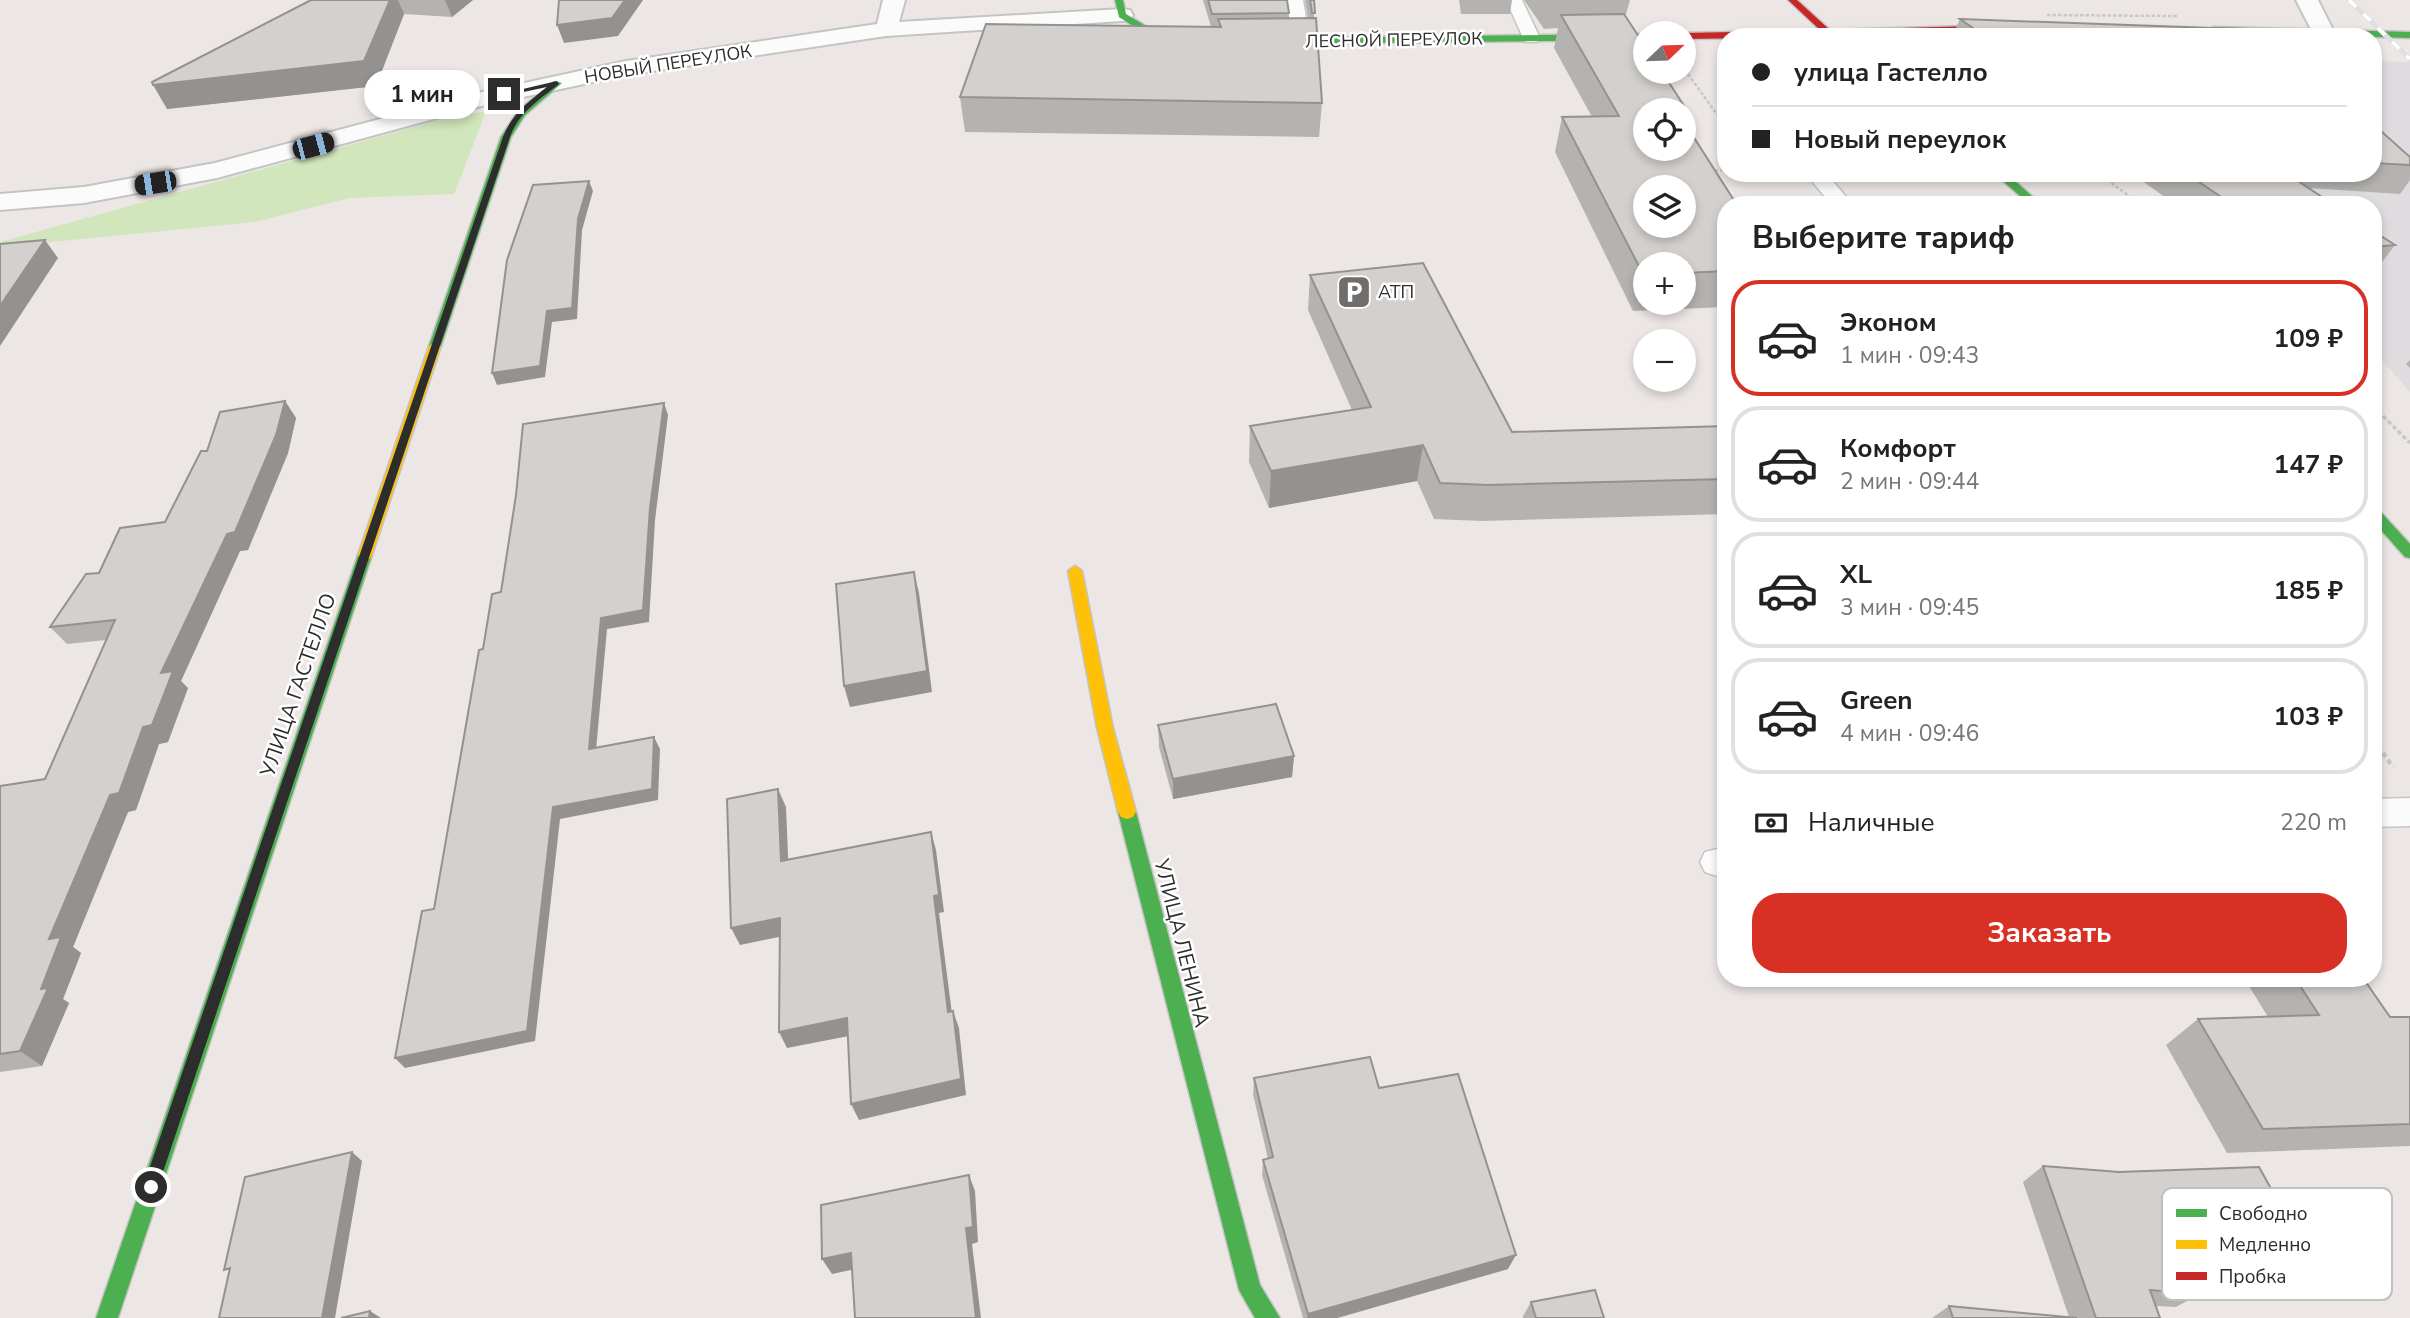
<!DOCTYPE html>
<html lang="ru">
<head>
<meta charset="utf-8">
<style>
	body { margin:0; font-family:"Nunito Sans",sans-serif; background:#f6f6f6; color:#222; height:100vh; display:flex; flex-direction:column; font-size:26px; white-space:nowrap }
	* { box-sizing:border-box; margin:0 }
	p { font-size:23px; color:#767676 }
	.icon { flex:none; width:38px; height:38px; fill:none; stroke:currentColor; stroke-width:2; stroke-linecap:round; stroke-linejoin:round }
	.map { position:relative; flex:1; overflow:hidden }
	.sheet { position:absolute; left:1717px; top:196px; width:665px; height:791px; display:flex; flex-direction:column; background:#fff; border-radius:28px; box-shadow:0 4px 10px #0003 }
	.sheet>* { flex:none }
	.top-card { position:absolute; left:1717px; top:28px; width:665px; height:154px; border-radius:28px; box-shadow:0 4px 10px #0003; display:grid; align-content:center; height:154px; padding:0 35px; background:#fff }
	.needle { width:46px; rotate:67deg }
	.tools { position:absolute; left:1633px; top:21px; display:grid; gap:14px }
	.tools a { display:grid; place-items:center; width:63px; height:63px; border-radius:50%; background:#fff; box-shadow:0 4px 10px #0003; font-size:35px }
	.end { position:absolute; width:32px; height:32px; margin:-16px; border:9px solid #2d2d2d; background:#fff; box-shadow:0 0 0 4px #fff }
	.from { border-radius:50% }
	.bubble { position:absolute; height:49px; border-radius:24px; background:#fff; box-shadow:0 4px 10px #0003; font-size:23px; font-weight:700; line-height:49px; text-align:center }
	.car { position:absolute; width:21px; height:42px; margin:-21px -10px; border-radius:9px; box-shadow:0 0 5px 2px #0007; background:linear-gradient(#222 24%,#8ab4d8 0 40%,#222 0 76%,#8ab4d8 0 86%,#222 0) }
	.top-card b { display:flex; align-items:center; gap:24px; height:66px; font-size:26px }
	.top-card b+b { border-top:2px solid #e0e0e0 }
	.top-card i { width:18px; height:18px; background:#222 }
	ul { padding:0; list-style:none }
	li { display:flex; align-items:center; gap:21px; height:116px; margin:0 14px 10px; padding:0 21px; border:4px solid #e0e0e0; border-radius:28px }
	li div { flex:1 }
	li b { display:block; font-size:26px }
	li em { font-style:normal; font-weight:700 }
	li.selected { border-color:#d93025 }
	li>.icon { width:63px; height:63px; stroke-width:1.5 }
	h2 { padding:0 35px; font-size:32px; line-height:84px }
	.pay { display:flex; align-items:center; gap:18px; height:77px; padding:0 35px; font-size:26px }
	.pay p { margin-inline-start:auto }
	.cta { display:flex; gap:14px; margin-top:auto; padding:14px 35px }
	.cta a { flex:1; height:80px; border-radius:28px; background:#d93025; color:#fff; font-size:28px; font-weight:700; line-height:80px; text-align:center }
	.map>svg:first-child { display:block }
	.industrial { fill:#dfdcdf }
	.green { fill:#d1e6bc }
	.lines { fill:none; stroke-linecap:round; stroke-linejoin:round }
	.lane-casing { stroke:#c5c4c4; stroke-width:3 }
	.street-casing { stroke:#c5c4c4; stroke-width:4 }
	.fast-casing { stroke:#c5c4c4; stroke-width:3 }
	.slow-casing { stroke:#c5c4c4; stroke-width:3 }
	.jam-casing { stroke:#c5c4c4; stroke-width:3 }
	.path-far2 { stroke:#c8c8c8; stroke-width:2.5; stroke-dasharray:3.5 2; stroke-linecap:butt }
	.path-far1 { stroke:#c8c8c8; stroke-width:3.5; stroke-dasharray:4.5 2.5; stroke-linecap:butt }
	.path { stroke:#c8c8c8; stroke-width:4.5; stroke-dasharray:5 3.5; stroke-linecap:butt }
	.lane { fill:#fcfbfb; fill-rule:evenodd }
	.street { fill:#fcfbfb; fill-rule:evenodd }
	.fast { fill:#4caf50; fill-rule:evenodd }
	.slow { fill:#ffc107; fill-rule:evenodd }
	.jam { fill:#c62828; fill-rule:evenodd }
	.rail-casing { stroke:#dfdfe1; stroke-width:5 }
	.rail { stroke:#fff; stroke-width:3.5; stroke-dasharray:10; stroke-linecap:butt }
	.wall { fill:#b5b3b0; fill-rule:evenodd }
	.shaded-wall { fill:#949290 }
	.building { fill:#d3d0cd; stroke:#949290; stroke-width:2; fill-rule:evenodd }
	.route { fill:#2d2d2d }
	.labels { text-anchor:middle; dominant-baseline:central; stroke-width:5; stroke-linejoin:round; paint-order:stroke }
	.far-street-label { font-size:18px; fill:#2d2d2d; stroke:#fff }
	.far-poi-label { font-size:18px; fill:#2d2d2d; stroke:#fff; text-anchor:start }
	.street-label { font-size:21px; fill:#2d2d2d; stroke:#fff }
	.key { fill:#fff; stroke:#c0c0c0; stroke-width:2 }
	.key-label { font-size:19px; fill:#2d2d2d }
</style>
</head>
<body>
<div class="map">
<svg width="2410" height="1318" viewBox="0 0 2410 1318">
	<rect width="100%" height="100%" fill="#ece7e4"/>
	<path class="industrial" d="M2373,61L2410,62V392L2373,350V205H2176L2373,173Z"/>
	<path class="green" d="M486,112L454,194L349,198L255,222L0,247V242L457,115Z"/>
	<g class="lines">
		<g class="lane-casing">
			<path id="lane" d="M1287,0H1303L1310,41L1307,45L1301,46L1292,41Z
				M1506,0H1522L1540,38L1537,42H1525Z
				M1805,173H1826L1853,205H1832Z
				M2410,798V826L2373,827V799Z
				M1726,847V875L1717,876L1705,872L1700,862L1705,852Z"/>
		</g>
		<g class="street-casing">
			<path id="street" d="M883,0H905L899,22L1122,9L1130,10L1133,15L1130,20L1122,21L886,36L626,75L481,106L217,178L84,203L0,210V194L84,187L215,163L478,93L626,61L877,24Z
				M2296,0H2318L2334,32L2331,37H2315Z"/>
		</g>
		<g class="fast-casing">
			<path id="fast" d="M1115,0H1123L1126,14L1149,28L1193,40L1188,43L1143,32L1119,17Z
				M2213,27L2410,32V38L2216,32L2212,29Z
				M1645,34V40L1266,44L1261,41L1266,38Z
				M554,81L562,83L525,115L511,137L441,346L435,350L431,349L429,346L501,137L518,111Z
				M1994,173H2006L2042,205H2030Z
				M2373,507L2378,509L2410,544V558L2405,557L2373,521Z
				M365,550L372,555L118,1318H96L358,555Z
				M1127,805L1133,807L1136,812L1260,1285L1280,1318H1255L1239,1290L1118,812L1121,807Z"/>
		</g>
		<g class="slow-casing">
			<path id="slow" d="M435,342L441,346L372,555L370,559H360L358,555L429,346Z
				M1075,566L1082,571L1113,728L1136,812L1133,817L1127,819L1121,817L1118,812L1097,728L1068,571Z"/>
		</g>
		<g class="jam-casing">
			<path id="jam" d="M1788,0H1797L1830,30L2009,25L2013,28L2009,31L1836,35L1837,37L1684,39V33L1820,30Z"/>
		</g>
		<path class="path-far2" d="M2047,15L2178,16
			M1688,74L1726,127
			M1709,171L1726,170
			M2098,173L2141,205"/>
		<path class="path-far1" d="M2373,406L2410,443"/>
		<path class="path" d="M2373,739L2393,767"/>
		<use href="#lane" class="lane"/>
		<use href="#street" class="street"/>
		<use href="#fast" class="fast"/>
		<use href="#slow" class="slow"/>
		<use href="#jam" class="jam"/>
		<g class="rail-casing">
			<path id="rail" d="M2349,0L2410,59"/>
		</g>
		<use href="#rail" class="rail"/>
	</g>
	<path class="wall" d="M311,0H473L452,17L404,14L376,86L167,109Z
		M1203,0H1287L1289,18H1308L1305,0H1314V18L1322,103L1319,137L965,132L960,97L1211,27Z
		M1459,0H1512L1510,14H1461Z
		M1524,0H1630L1626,14L1608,15L1692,118L1688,130L1726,205V307L1633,311L1555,152L1562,117H1592L1554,48L1558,28L1544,29ZM1684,110V149H1645ZM1645,264H1684V303H1645Z
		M1960,19L2276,37H1952Z
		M2373,124L2410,157V180L2400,194L2308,188L2334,205H2176L2131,173H2373Z
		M2373,231L2395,245L2373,274Z
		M1310,275L1512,432L1726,426V514L1482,521L1434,519L1417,481L1269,508L1249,462L1250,426L1352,410L1308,310Z
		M2410,360V368L2406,364Z
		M285,401L296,418L288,453L248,550L240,551L181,681L188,688L168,742L159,744L136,810L128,812L73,947L81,953L63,999L69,1003L42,1066L0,1072V786L45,779L106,640L67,644L50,627L99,573L165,522L207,451Z
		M1158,725L1294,756L1292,777L1173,799L1159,747Z
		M2244,978H2363L2390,1017H2410V1146L2227,1153L2166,1045L2198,1019L2268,1017Z
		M1254,1078L1379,1088L1508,1269L1337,1318H1303L1262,1175L1263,1160L1268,1159L1253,1094Z
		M2043,1166L2298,1237L2272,1252L2184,1255L2200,1294L2176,1307L2156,1306L2160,1318H1932L1949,1306L2069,1317L2023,1182Z
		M1531,1302L1604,1318H1523V1316Z"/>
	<path class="shaded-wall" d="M390,0H398L404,14L376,86L167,109L153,85Z
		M445,0H473L452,17Z
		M625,0H643L618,36L564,43L557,25Z
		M589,181L593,191L582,230L577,319L552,322L545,377L497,385L492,373L547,311Z
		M45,240L58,258L0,346V306Z
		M285,401L296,418L288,453L248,550L240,551L181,681L188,688L168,742L159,744L136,810L128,812L73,947L81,953L63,999L69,1003L42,1066L20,1051L41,989L49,939L161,673L227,534Z
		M664,403L668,415L655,520L649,622L607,629L595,761L589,749L601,618L650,508Z
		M1423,445L1417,481L1269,508L1271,471Z
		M914,572L919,593L932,692L850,707L844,686Z
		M654,737L660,749L658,800L560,819L535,1041L405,1068L395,1058L553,807Z
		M1294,756L1292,777L1173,799V779Z
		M778,789L786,807L789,879L781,861Z
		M931,832L936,850L944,912L939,913L954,1029L948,1012L934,896Z
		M780,918L788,935L740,945L731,928Z
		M953,1011L959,1028L966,1095L859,1120L851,1104Z
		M847,1018L854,1035L787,1048L779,1032Z
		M352,1152L362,1161L335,1318H322Z
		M969,1175L975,1191L978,1242L972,1244L981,1318H976L966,1228Z
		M851,1253L860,1268L832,1274L822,1259Z
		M1516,1255L1508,1269L1337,1318H1307L1308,1314Z
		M370,1311L381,1318H369Z"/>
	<path class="building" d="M311,0H390L364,61L153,85L152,82Z
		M559,0H625L612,18L557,25Z
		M1208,0H1287L1289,13L1212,14Z
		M1310,0H1314L1315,13H1312Z
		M1624,14L1645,46V72H1662L1692,118H1684V110H1645V149H1684V122L1737,205H1726V271L1684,273V264H1645V274H1643L1562,117L1619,116L1561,15ZM1645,187H1684V226H1645Z
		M1316,18L1322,103L960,97L986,24L1221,27L1218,19Z
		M1960,19L2268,30L2276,37H1986Z
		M2373,124L2410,157V165L2373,163Z
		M2186,173H2286L2334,205H2233Z
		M589,181L578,219L572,308L547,311L540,366L492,373L507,260L533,185Z
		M2373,231L2395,245L2373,247Z
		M45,240L0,306V244Z
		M1423,263L1512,432L1726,426V479L1489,485L1440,483L1423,445L1271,471L1250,426L1371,407L1310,275Z
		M285,401L276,435L235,532L227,534L161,673L173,671L152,725L143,727L119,793L110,795L49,939L61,937L41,989L48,988L20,1051L0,1054V786L45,779L115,620L50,627L86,574L99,573L120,528L165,522L201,451H207L220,412Z
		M664,403L650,508L643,610L601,618L589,749L654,737L652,789L553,807L527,1031L395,1058L422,911L434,909L479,650L483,649L492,594L501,592L516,495L523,424Z
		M914,572L927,671L844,686L836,584Z
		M1276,704L1294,756L1173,779L1158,725Z
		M778,789L781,861L931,832L939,895L934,896L948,1012L953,1011L961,1079L851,1104L847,1018L779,1032L780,918L731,928L727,799Z
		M2295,978H2363L2390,1017H2410V1124L2263,1129L2198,1019L2319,1015Z
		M1370,1057L1379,1088L1458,1074L1516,1255L1308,1314L1263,1160L1273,1157L1254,1078Z
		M352,1152L322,1318H219L230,1268L224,1270L245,1177Z
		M2043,1166L2119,1172L2259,1167L2298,1237L2179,1242L2200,1294L2150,1290L2160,1318H2096Z
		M969,1175L973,1227L966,1228L976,1318H855L851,1253L822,1259L821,1205Z
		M1595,1290L1604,1318H1536L1531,1302Z
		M1949,1306L2077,1318H1953Z
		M370,1311L369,1318H341Z"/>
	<path class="route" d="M557,81L559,84C539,100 519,112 510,137L158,1187L156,1193L151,1195L145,1193L143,1187L503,137C512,114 528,102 547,87L504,96L501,94Z"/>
	<defs>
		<g id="parking-square" transform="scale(1.75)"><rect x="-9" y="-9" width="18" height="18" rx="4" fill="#706e6d" stroke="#fff"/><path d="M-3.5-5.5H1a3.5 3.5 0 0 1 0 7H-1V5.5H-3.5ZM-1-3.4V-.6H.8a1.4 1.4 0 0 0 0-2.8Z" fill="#fff"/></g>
	</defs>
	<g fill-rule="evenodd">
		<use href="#parking-square" x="1354" y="292"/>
	</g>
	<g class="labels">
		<g class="far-street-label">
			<text transform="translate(1394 40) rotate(-1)">ЛЕСНОЙ ПЕРЕУЛОК</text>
			<text transform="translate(668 64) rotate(-9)">НОВЫЙ ПЕРЕУЛОК</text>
		</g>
		<g class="far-poi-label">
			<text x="1378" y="292">АТП</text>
		</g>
		<g class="street-label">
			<text transform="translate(298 685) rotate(-71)">УЛИЦА ГАСТЕЛЛО</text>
			<text transform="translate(1182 943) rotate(76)">УЛИЦА ЛЕНИНА</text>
		</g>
	</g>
	<rect x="2162" y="1188" width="230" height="112" rx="10" class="key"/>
	<rect x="2176" y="1209" width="31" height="8" fill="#4caf50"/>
	<rect x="2176" y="1240" width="31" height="9" fill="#ffc107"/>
	<rect x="2176" y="1272" width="31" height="8" fill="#c62828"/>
	<g class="key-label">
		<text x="2219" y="1220">Свободно</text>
		<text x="2219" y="1251">Медленно</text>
		<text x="2219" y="1283">Пробка</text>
	</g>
</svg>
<div class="tools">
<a><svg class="needle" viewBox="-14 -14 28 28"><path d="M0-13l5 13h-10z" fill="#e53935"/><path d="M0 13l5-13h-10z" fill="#767676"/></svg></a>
<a><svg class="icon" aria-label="locate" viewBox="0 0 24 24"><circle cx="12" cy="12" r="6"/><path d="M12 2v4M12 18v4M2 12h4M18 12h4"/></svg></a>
<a><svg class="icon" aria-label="layers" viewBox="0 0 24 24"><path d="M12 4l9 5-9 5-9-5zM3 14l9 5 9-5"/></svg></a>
<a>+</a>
<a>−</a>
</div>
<i class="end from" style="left:151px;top:1187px"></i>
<i class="end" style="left:504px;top:94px"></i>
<div class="bubble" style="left:364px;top:70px;width:116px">1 мин</div>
<i class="car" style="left:313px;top:146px;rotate:75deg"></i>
<i class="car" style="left:155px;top:183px;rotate:261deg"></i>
<div class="top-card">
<b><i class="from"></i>улица Гастелло</b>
<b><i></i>Новый переулок</b>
</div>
<section class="sheet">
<h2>Выберите тариф</h2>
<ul>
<li class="selected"><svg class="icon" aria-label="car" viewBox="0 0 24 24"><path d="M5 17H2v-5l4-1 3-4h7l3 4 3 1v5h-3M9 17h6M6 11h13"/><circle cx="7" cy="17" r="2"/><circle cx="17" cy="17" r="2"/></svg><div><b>Эконом</b><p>1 мин · 09:43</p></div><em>109 ₽</em></li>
<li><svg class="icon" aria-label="car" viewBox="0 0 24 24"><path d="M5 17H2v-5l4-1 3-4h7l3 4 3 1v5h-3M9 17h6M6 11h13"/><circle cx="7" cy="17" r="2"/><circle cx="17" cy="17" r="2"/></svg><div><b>Комфорт</b><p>2 мин · 09:44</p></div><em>147 ₽</em></li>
<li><svg class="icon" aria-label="car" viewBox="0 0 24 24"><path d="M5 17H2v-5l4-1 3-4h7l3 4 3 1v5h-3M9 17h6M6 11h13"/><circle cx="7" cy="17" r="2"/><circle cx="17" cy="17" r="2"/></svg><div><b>XL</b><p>3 мин · 09:45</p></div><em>185 ₽</em></li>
<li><svg class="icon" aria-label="car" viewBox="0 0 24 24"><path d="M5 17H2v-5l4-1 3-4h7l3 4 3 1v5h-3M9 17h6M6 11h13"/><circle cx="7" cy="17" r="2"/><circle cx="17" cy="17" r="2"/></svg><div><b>Green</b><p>4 мин · 09:46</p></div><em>103 ₽</em></li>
</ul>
<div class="pay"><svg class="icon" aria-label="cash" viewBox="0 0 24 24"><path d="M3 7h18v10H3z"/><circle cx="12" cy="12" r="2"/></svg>Наличные<p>220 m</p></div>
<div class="cta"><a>Заказать</a></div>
</section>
</div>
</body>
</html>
